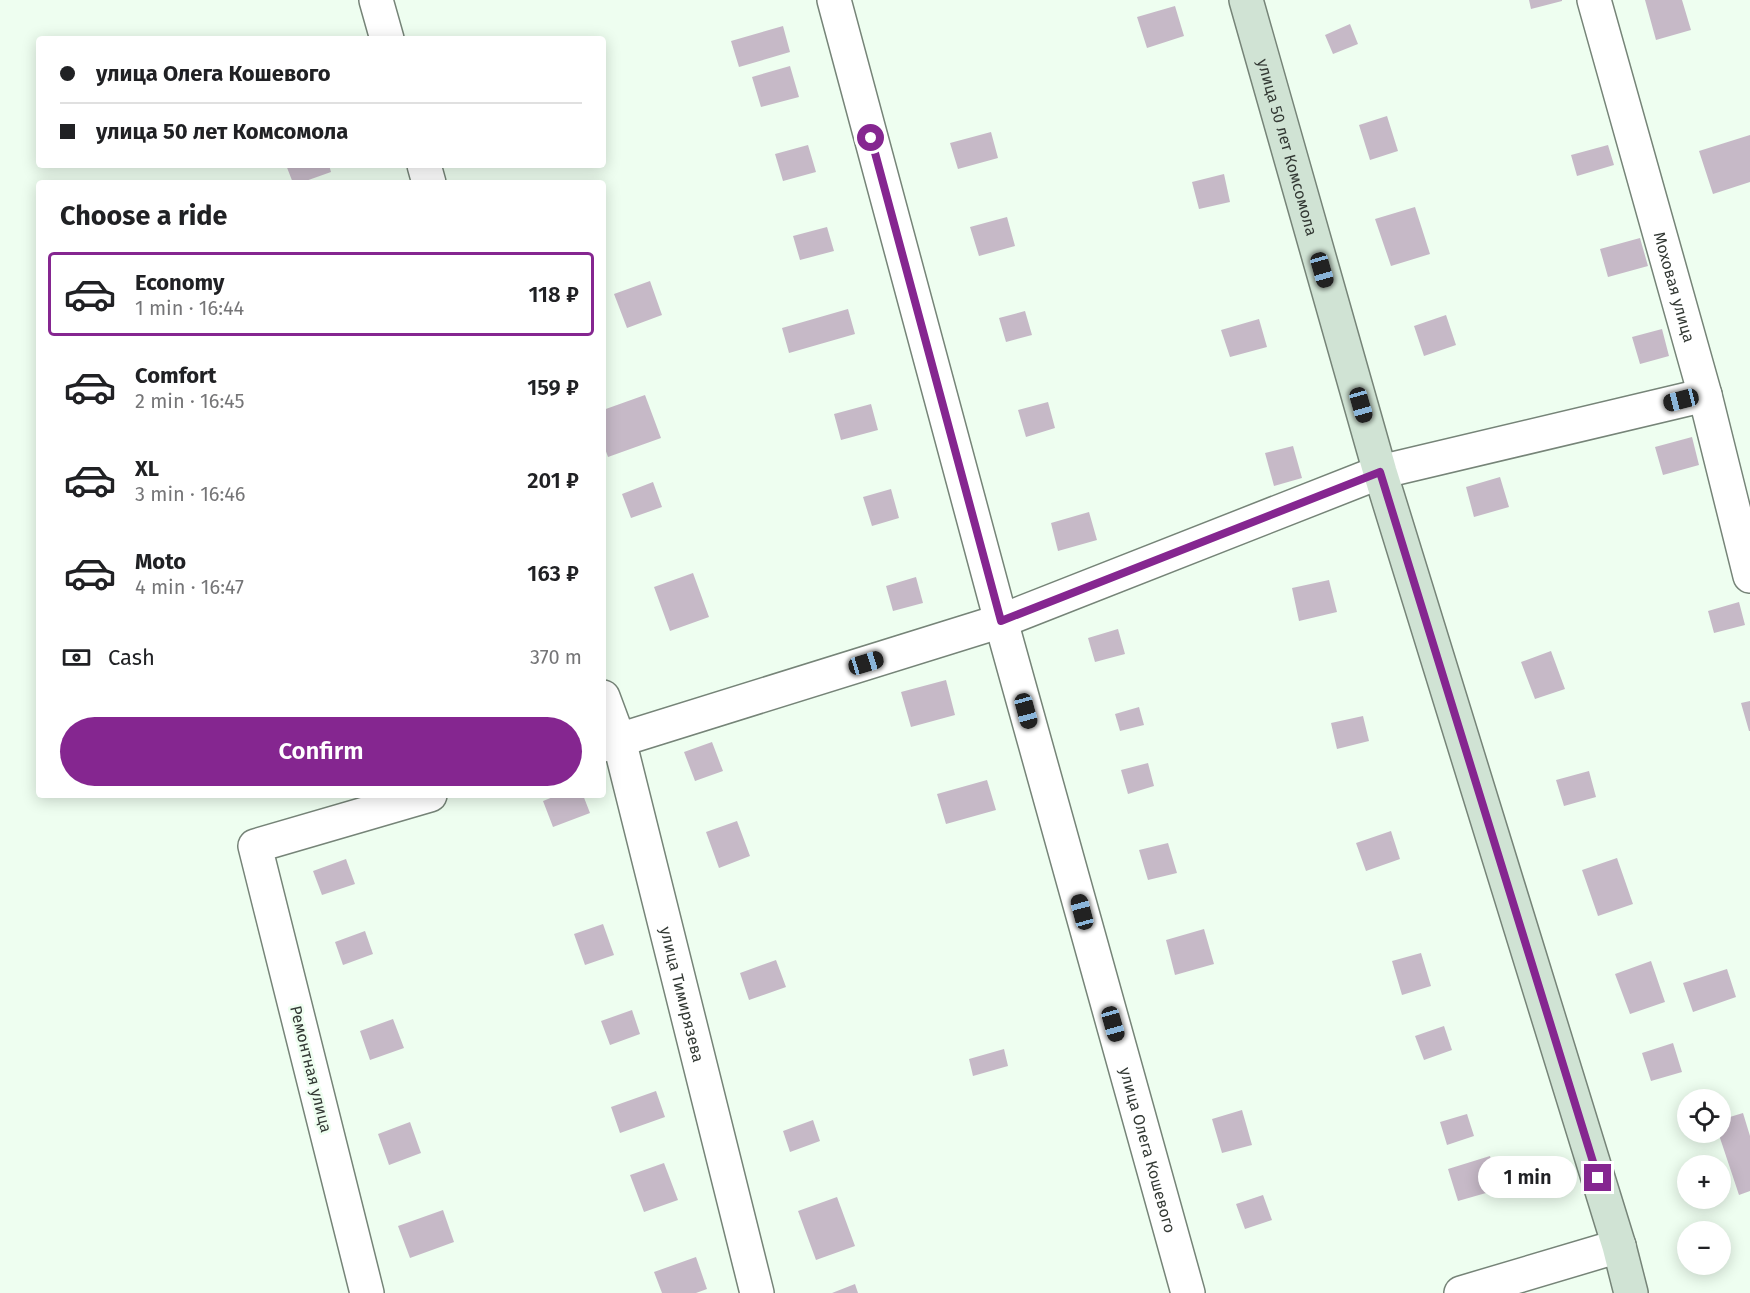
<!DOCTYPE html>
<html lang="en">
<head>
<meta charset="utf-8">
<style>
	body { margin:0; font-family:"Fira Sans",sans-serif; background:#f2f2f2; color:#202124; height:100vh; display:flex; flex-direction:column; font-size:22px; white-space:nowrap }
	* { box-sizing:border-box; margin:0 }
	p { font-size:20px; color:#757577 }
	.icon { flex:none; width:33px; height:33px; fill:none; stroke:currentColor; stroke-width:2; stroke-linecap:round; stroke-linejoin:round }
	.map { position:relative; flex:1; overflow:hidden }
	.drawer { position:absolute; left:36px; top:180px; width:570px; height:618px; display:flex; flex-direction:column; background:#fff; border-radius:6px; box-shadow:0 3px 15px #0003 }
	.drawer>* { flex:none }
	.guide { position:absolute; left:36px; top:36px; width:570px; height:132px; border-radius:6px; box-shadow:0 3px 15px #0003; display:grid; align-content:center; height:132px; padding:0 24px; background:#fff }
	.tools { position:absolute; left:1677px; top:1089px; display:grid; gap:12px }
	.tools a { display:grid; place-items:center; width:54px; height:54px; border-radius:50%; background:#fff; box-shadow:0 3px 15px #0003; font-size:30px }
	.end { position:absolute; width:27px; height:27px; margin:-14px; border:8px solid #852690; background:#fff; box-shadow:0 0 0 3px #fff }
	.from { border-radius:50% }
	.bubble { position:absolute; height:42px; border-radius:21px; background:#fff; box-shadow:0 3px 15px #0003; font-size:20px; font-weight:600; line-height:42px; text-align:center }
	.car { position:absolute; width:18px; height:36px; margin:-18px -9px; border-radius:8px; box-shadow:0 0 4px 2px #0007; background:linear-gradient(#222 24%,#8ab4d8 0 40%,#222 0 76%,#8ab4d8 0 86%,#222 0) }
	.guide b { display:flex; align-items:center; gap:21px; height:57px; font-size:22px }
	.guide b+b { border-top:2px solid #e0e0e0 }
	.guide i { width:15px; height:15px; background:#202124 }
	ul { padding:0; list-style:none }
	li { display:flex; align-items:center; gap:18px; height:84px; margin:0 12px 9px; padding:0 12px; border:3px solid transparent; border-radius:6px }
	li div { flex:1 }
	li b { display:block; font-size:22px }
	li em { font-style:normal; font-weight:600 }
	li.on { border-color:#852690 }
	li>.icon { width:54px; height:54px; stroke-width:1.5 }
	h2 { padding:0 24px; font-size:27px; line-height:72px }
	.pay { display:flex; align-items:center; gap:15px; height:66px; padding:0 24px; font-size:22px }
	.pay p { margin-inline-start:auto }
	.action { display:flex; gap:12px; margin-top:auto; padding:12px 24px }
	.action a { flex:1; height:69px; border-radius:36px; background:#852690; color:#fff; font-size:24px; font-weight:600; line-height:69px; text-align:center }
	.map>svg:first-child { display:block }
	.building { fill:#c6b9c7 }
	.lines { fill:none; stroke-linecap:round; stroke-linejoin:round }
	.street-casing { stroke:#768478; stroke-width:36 }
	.secondary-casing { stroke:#768478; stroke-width:36 }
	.street { stroke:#fff; stroke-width:33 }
	.secondary { stroke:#d0e3d4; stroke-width:33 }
	.route { stroke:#852690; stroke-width:8 }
	.labels { text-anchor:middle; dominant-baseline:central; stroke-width:5; stroke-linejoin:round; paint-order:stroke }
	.street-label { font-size:16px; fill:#333934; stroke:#eefef0 }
</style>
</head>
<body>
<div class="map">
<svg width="1750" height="1293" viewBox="0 0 1750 1293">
	<rect width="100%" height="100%" fill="#eefef0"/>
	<path class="building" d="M1529,0H1562V1L1531,9Z
		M1645,0H1682L1691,30L1656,40Z
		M1175,6L1184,36L1147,48L1137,17Z
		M1350,24L1358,44L1333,54L1325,35Z
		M783,26L790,52L739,67L731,41Z
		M790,66L799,97L761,107L752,77Z
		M1387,116L1398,151L1370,160L1359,125Z
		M991,132L998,158L958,169L950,143Z
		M1750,135V182L1713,194L1699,151Z
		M808,145L816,172L783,181L775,154Z
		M1608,145L1614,165L1577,176L1571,155Z
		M286,165H329L331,172L300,183H293Z
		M1224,174L1230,202L1199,209L1192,182Z
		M1415,207L1430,254L1391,266L1375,219Z
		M1007,217L1015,246L979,256L970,227Z
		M827,227L834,251L800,260L793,236Z
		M1640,238L1648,266L1608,277L1600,249Z
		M650,281L662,315L627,328L614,294Z
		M848,309L855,334L789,353L782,328Z
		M1025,311L1032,335L1006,342L999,318Z
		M1446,315L1456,345L1424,356L1414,326Z
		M1259,319L1267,347L1230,357L1221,330Z
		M1662,329L1669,356L1640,364L1632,337Z
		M645,395L661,438L608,457L603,443V410Z
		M1048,402L1055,428L1026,437L1018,410Z
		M871,404L878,430L841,440L834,414Z
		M1692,437L1699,465L1663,475L1655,447Z
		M1293,446L1302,478L1274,486L1265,453Z
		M1500,477L1509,507L1474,517L1466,487Z
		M653,482L662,507L631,518L622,494Z
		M891,489L899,518L872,526L863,497Z
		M1089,512L1097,540L1058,551L1051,523Z
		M693,573L709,617L670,631L654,587Z
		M916,577L923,603L893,611L886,586Z
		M1329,580L1337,612L1299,621L1292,588Z
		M1739,602L1745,625L1714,633L1708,611Z
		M1118,629L1125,654L1095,662L1088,638Z
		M1551,651L1565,689L1535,699L1521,662Z
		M946,680L955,715L911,727L901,692Z
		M1750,701V731H1749L1741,703Z
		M1139,707L1144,725L1120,731L1115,714Z
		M1363,716L1369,741L1337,749L1331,723Z
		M712,742L723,771L695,781L684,752Z
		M1148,763L1154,786L1128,794L1121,770Z
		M1589,771L1596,797L1564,806L1556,780Z
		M987,780L996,810L946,824L937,794Z
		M558,795H583L590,813L553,827L543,801Z
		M737,821L750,856L719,868L706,832Z
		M1391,831L1400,859L1366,871L1356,843Z
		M1168,843L1177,873L1148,880L1139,850Z
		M1617,858L1633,904L1598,916L1582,870Z
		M346,859L355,884L322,895L313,871Z
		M603,924L614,955L585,965L574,934Z
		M1204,929L1214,964L1175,975L1166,940Z
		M365,931L373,954L343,965L335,942Z
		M1421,953L1431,986L1402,995L1392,961Z
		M776,960L786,987L749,1000L740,973Z
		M1651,961L1665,1002L1630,1014L1615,974Z
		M1727,969L1736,997L1693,1012L1683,983Z
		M632,1010L640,1034L610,1045L601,1021Z
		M393,1019L404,1048L370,1060L360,1031Z
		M1444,1026L1452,1050L1424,1060L1415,1036Z
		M1673,1043L1682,1072L1651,1081L1642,1053Z
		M1004,1049L1008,1066L973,1076L969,1059Z
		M656,1091L665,1117L620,1133L611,1107Z
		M1242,1110L1252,1145L1222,1153L1212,1119Z
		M1743,1113L1750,1136V1191L1739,1195L1718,1132H1720V1120Z
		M1467,1114L1474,1136L1447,1145L1440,1122Z
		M813,1120L820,1141L790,1152L783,1131Z
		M410,1122L421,1153L389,1165L378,1134Z
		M1490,1156L1500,1189L1458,1201L1448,1169Z
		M664,1163L678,1200L644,1212L630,1175Z
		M1263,1195L1272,1220L1245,1229L1236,1204Z
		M837,1197L855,1246L816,1260L798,1211Z
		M443,1210L454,1242L410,1258L398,1226Z
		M696,1257L707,1289L696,1293H662L654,1272Z
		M855,1284L858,1293H832Z"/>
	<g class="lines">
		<g class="street-casing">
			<g id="street">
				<path d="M376,0L387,39"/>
				<path id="s1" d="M834,0L1001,621L1188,1293"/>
				<path id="s2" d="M1594,0L1705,395L1750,576"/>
				<path d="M424,165L429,183"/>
				<path id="s3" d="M603,697L619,740L757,1293"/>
				<path d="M603,745L1001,621L1380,472L1705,395"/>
				<path d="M367,1293L255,846L430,795"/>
				<path d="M1461,1293L1619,1246"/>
			</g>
		</g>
		<g class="secondary-casing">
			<g id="secondary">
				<path id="s4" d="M1246,0L1380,472L1619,1246L1631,1293"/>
			</g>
		</g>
		<use href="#street" class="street"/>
		<use href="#secondary" class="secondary"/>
	</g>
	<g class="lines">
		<path class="route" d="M871,138L1001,621L1380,472L1598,1178"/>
	</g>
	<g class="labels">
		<g class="street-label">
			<text stroke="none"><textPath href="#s4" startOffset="153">улица 50 лет Комсомола</textPath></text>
			<text stroke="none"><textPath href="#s2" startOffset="298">Моховая улица</textPath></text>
			<text stroke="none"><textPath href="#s3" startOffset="308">улица Тимирязева</textPath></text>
			<text transform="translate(311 1069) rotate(76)">Ремонтная улица</text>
			<text stroke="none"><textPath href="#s1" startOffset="1192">улица Олега Кошевого</textPath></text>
		</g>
	</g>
</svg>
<div class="tools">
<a><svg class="icon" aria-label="locate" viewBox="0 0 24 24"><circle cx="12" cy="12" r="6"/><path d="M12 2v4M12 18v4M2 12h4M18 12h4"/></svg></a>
<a>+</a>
<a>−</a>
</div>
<i class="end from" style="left:871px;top:138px"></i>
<i class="end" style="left:1598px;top:1178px"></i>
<div class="bubble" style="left:1478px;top:1156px;width:99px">1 min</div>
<i class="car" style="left:1322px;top:270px;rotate:164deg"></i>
<i class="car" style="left:1681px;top:400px;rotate:256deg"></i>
<i class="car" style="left:1361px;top:405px;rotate:164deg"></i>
<i class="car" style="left:866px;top:663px;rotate:73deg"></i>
<i class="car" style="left:1026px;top:711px;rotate:165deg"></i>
<i class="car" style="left:1082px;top:912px;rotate:345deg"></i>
<i class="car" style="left:1113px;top:1024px;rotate:164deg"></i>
<div class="guide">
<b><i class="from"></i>улица Олега Кошевого</b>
<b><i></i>улица 50 лет Комсомола</b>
</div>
<section class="drawer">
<h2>Choose a ride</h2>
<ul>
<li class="on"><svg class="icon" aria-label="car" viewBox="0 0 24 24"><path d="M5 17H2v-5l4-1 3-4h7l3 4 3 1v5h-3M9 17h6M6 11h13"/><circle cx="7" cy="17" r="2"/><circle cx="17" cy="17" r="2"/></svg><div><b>Economy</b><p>1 min · 16:44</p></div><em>118 ₽</em></li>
<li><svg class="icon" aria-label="car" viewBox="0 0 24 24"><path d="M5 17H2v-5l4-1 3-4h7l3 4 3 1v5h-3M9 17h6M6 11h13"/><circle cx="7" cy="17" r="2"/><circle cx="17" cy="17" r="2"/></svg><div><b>Comfort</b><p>2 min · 16:45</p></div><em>159 ₽</em></li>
<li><svg class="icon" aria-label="car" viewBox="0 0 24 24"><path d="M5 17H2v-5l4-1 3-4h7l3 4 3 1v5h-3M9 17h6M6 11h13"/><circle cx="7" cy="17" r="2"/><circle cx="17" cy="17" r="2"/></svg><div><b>XL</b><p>3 min · 16:46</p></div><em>201 ₽</em></li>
<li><svg class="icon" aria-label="car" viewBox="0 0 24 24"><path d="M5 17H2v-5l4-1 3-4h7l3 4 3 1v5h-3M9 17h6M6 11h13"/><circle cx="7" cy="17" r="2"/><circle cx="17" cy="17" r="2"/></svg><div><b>Moto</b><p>4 min · 16:47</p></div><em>163 ₽</em></li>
</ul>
<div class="pay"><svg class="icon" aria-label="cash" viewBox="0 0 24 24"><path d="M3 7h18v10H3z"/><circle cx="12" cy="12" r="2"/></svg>Cash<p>370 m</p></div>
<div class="action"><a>Confirm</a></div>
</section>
</div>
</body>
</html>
